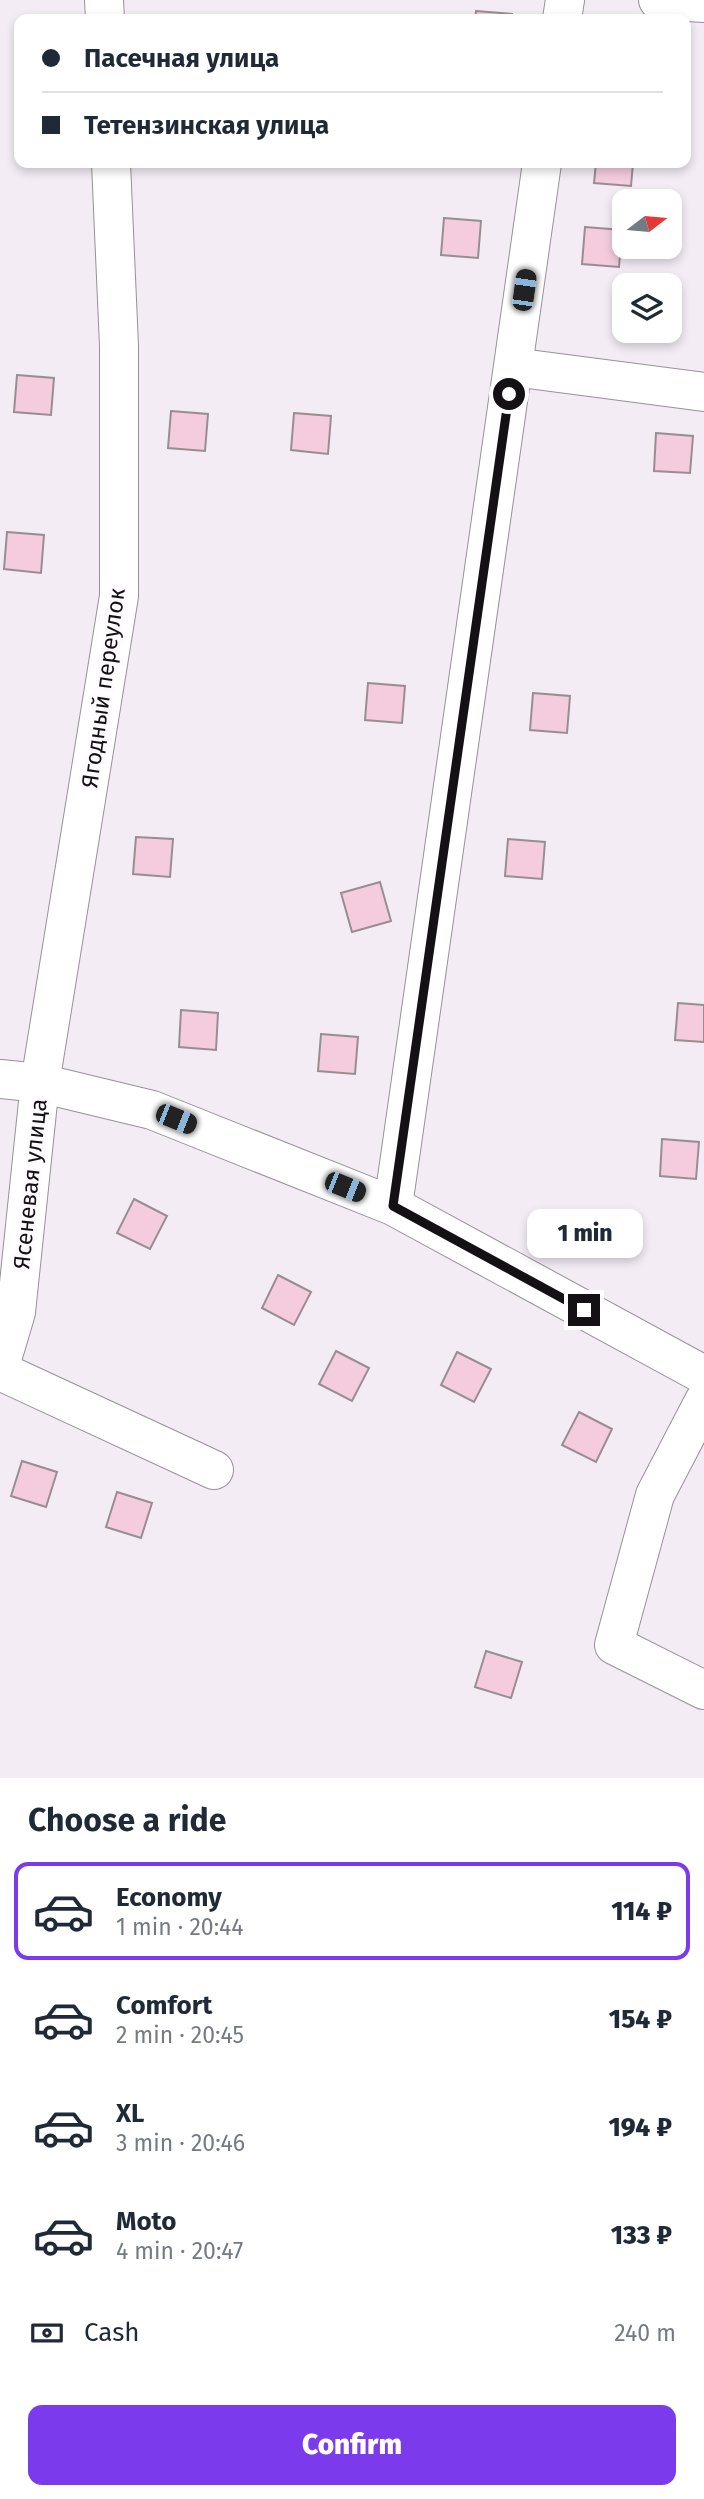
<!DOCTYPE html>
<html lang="en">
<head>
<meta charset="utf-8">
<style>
	body { margin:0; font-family:"Fira Sans",sans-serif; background:#f2f2f3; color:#1f2937; height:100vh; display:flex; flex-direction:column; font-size:26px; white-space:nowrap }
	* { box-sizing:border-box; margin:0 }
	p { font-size:23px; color:#747a83 }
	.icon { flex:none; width:38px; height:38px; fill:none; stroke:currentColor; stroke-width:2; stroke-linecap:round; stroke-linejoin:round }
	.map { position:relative; height:1778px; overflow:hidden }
	.details { display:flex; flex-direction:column; background:#fff; flex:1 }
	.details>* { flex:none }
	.hud { position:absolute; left:14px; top:14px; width:677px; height:154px; border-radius:14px; box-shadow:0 4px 10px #0003; display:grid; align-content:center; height:154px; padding:0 28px; background:#fff }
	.needle { width:46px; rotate:74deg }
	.controls { position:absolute; left:612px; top:189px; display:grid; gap:14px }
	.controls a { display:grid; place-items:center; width:70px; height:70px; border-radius:14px; background:#fff; box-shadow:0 4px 10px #0003; font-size:35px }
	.end { position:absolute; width:32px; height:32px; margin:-16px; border:9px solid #131114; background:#fff; box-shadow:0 0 0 4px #fff }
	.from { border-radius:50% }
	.bubble { position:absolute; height:49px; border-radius:14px; background:#fff; box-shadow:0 4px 10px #0003; font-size:23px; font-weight:800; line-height:49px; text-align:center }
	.car { position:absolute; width:21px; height:42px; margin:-21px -10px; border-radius:9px; box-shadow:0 0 5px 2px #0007; background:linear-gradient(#222 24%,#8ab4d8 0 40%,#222 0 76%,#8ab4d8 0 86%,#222 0) }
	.hud b { display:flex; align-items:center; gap:24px; height:66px; font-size:26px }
	.hud b+b { border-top:2px solid #e0e1e3 }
	.hud i { width:18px; height:18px; background:#1f2937 }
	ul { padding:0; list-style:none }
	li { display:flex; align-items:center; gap:21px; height:98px; margin:0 14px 10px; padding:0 14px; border:4px solid transparent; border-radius:14px }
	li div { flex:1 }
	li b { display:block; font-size:26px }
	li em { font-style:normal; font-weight:800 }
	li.active { border-color:#7c3aed }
	li>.icon { width:63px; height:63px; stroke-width:1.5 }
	h2 { padding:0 28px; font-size:32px; line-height:84px }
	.pay { display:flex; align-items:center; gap:18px; height:77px; padding:0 28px; font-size:26px }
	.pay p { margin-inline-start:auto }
	.primary-button { display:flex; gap:14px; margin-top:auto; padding:14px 28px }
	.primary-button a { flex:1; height:80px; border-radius:14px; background:#7c3aed; color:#fff; font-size:28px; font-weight:800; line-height:80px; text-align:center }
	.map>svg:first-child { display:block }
	.building { fill:#f5ccde; stroke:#988e92; stroke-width:2 }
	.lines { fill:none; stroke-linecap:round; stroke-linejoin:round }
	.minor-casing { stroke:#989199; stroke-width:40 }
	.minor { stroke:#fff; stroke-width:38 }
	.route { stroke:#131114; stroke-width:9 }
	.labels { text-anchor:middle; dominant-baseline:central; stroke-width:7; stroke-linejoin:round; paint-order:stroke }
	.street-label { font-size:23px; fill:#131114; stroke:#fefbff }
</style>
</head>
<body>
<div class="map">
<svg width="704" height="1778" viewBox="0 0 704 1778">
	<rect width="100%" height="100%" fill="#f3ecf5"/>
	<path class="building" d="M476,11L512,14V19H475Z
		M596,163H633L631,186L594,183Z
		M444,218L481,221L478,258L441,255Z
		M585,227L622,230L619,267L582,264Z
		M17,375L54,378L51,415L14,412Z
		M171,411L208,414L205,451L168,448Z
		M294,413L331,416L328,454L291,450Z
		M656,433L693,436L690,473L654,471Z
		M7,532L44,535L41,573L4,569Z
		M368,683L405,686L402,723L365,720Z
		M533,693L570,696L567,733L530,730Z
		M136,837L173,839L170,877L133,874Z
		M508,839L545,842L542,879L505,876Z
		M380,882L391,921L352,932L341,893Z
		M678,1003L704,1005V1042L675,1040Z
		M181,1010L218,1013L216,1050L179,1047Z
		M321,1034L358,1037L355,1074L318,1071Z
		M662,1139L699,1142L696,1179L660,1176Z
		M134,1199L167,1216L150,1249L117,1233Z
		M278,1275L311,1292L294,1325L262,1308Z
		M336,1351L369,1368L352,1401L319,1384Z
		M457,1352L491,1369L474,1402L441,1385Z
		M579,1412L612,1429L596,1462L562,1445Z
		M22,1461L57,1472L46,1507L11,1496Z
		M117,1492L152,1503L141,1538L106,1527Z
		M486,1651L522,1662L511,1698L475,1687Z"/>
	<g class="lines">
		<g class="minor-casing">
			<path id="minor" d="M104,0L105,19
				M658,0L704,3
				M562,19L565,0
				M513,367L704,392
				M0,1079L40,1083L152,1110L393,1206L704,1375
				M393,1206L542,163
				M0,1366L16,1312L40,1083L119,596V346L111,163
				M0,1371L214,1470
				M704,1401L655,1495L614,1645L704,1690"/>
		</g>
		<use href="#minor" class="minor"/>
	</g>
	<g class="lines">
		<path class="route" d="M509,394L393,1206L584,1310"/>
	</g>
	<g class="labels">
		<g class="street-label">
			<text transform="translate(103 688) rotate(-82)">Ягодный переулок</text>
			<text transform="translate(30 1184) rotate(-84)">Ясеневая улица</text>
		</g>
	</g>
</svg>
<div class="controls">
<a><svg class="needle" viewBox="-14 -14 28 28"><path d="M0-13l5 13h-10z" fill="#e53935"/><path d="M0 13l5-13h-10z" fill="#747a83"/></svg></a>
<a><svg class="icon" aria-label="layers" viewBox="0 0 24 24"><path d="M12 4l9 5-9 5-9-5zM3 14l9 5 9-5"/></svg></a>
</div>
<i class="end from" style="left:509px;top:394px"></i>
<i class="end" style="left:584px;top:1310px"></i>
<div class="bubble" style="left:527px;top:1209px;width:116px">1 min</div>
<i class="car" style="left:524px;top:290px;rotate:8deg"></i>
<i class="car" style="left:176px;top:1119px;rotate:112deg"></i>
<i class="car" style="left:345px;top:1187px;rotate:112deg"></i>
<div class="hud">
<b><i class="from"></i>Пасечная улица</b>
<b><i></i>Тетензинская улица</b>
</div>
</div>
<section class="details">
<h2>Choose a ride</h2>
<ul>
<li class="active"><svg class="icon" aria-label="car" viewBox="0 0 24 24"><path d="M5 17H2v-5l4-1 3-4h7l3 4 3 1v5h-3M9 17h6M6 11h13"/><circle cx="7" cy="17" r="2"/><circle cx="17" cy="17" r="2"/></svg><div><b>Economy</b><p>1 min · 20:44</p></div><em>114 ₽</em></li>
<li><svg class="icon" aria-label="car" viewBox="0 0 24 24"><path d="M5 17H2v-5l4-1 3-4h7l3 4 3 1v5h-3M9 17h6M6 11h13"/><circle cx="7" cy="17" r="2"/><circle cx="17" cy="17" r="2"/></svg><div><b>Comfort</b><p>2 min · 20:45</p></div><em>154 ₽</em></li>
<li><svg class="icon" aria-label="car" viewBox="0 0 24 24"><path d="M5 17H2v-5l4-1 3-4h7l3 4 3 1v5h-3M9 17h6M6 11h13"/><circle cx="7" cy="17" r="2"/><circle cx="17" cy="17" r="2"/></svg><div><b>XL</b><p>3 min · 20:46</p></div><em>194 ₽</em></li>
<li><svg class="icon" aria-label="car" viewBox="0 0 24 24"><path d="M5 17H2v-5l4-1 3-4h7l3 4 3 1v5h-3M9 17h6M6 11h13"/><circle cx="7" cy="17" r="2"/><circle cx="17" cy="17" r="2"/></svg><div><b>Moto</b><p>4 min · 20:47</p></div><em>133 ₽</em></li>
</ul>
<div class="pay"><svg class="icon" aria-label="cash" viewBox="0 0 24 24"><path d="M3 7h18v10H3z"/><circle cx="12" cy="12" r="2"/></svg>Cash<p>240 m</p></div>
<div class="primary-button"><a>Confirm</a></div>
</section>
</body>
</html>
